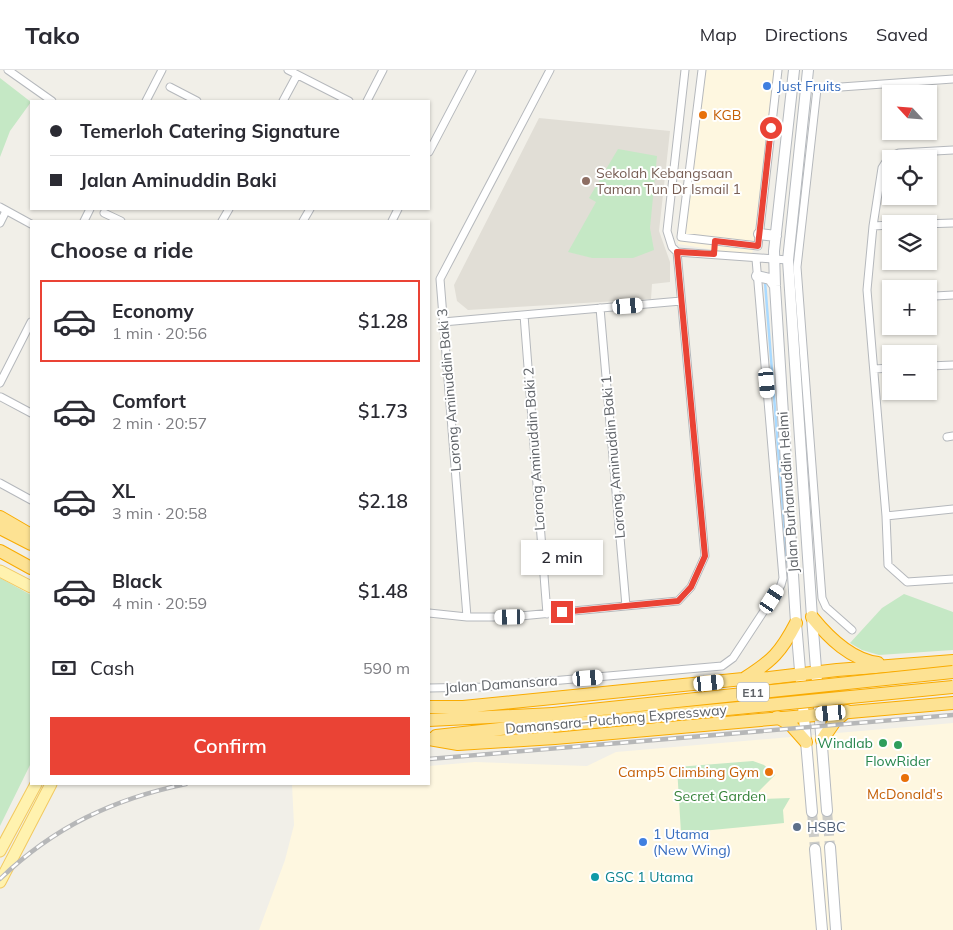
<!DOCTYPE html>
<html lang="en">
<head>
<meta charset="utf-8">
<style>
	body { margin:0; font-family:Mulish,sans-serif; background:#f7f7f7; color:#2b2b33; height:100vh; display:flex; flex-direction:column; font-size:19px; white-space:nowrap }
	* { box-sizing:border-box; margin:0 }
	p { font-size:16px; color:#7c7c81 }
	.icon { flex:none; width:28px; height:28px; fill:none; stroke:currentColor; stroke-width:2; stroke-linecap:round; stroke-linejoin:round }
	.map { position:relative; flex:1; overflow:hidden }
	.side { position:absolute; left:30px; top:150px; width:400px; height:565px; display:flex; flex-direction:column; background:#fff; border-radius:0px; box-shadow:0 1px 4px #0004 }
	.side>* { flex:none }
	.hud { position:absolute; left:30px; top:30px; width:400px; height:110px; border-radius:0px; box-shadow:0 1px 4px #0004; display:grid; align-content:center; height:110px; padding:0 20px; background:#fff }
	.needle { width:32px; rotate:296deg }
	.controls { position:absolute; left:882px; top:15px; display:grid; gap:10px }
	.controls a { display:grid; place-items:center; width:55px; height:55px; border-radius:0px; background:#fff; box-shadow:0 1px 4px #0004; font-size:25px }
	.end { position:absolute; width:22px; height:22px; margin:-11px; border:6px solid #ea4335; background:#fff; box-shadow:0 0 0 2px #fff }
	.from { border-radius:50% }
	.bubble { position:absolute; height:35px; border-radius:0px; background:#fff; box-shadow:0 1px 4px #0004; font-size:16px; font-weight:600; line-height:35px; text-align:center }
	.car { position:absolute; width:15px; height:30px; margin:-15px -8px; border-radius:6px; box-shadow:0 0 4px 1px #0007; background:linear-gradient(#fff 24%,#345 0 40%,#fff 0 76%,#345 0 86%,#fff 0) }
	.hud b { display:flex; align-items:center; gap:18px; height:48px; font-size:19px }
	.hud b+b { border-top:1px solid #e1e1e2 }
	.hud i { width:12px; height:12px; background:#2b2b33 }
	ul { padding:0; list-style:none }
	li { display:flex; align-items:center; gap:15px; height:82px; margin:0 10px 8px; padding:0 10px; border:2px solid transparent; border-radius:0px }
	li div { flex:1 }
	li b { display:block; font-size:19px }
	li em { font-style:normal; font-weight:600 }
	li.on { border-color:#ea4335 }
	li>.icon { width:45px; height:45px; stroke-width:1.5 }
	h2 { padding:0 20px; font-size:22px; line-height:60px }
	.pay { display:flex; align-items:center; gap:12px; height:55px; padding:0 20px; font-size:19px }
	.pay p { margin-inline-start:auto }
	.action { display:flex; gap:10px; margin-top:auto; padding:10px 20px }
	.action a { flex:1; height:58px; border-radius:0px; background:#ea4335; color:#fff; font-size:20px; font-weight:600; line-height:58px; text-align:center }
	header { display:flex; align-items:center; gap:30px; box-sizing:border-box; height:70px; padding:0 25px; background:#fff; border-bottom:1px solid #e1e1e2 }
	header strong { font-size:24px }
	nav { display:flex; gap:28px; margin-inline-start:auto; font-size:18px }
	.map>svg:first-child { display:block }
	.commercial { fill:#fef7e0 }
	.education { fill:#e1ded6 }
	.green { fill:#c5e8c5 }
	.lines { fill:none; stroke-linecap:round; stroke-linejoin:round }
	.stream { stroke:#aadaff; stroke-width:2.5 }
	.secondary-tunnel { stroke:#ccccc8; stroke-width:10; stroke-dasharray:10 5; stroke-linecap:butt }
	.street-casing { stroke:#b5b8bc; stroke-width:9 }
	.secondary-casing { stroke:#b6babf; stroke-width:12 }
	.primary-casing { stroke:#f2c960; stroke-width:13 }
	.highway-casing { stroke:#f9ab00; stroke-width:14 }
	.street { stroke:#fff; stroke-width:7 }
	.secondary { stroke:#fff; stroke-width:10 }
	.primary { stroke:#fff2af; stroke-width:11 }
	.highway { stroke:#fde293; stroke-width:12 }
	.rail-casing { stroke:#b6b7b8; stroke-width:4.5 }
	.rail { stroke:#fff; stroke-width:2.5; stroke-dasharray:8; stroke-linecap:butt }
	.highway-bridge-casing { stroke:#f9ab00; stroke-width:14; stroke-linecap:butt }
	.highway-bridge { stroke:#fde293; stroke-width:12 }
	.route { stroke:#ea4335; stroke-width:6 }
	.shop-dot { fill:#3f7fe0; stroke:#fff; stroke-width:2 }
	.food-dot { fill:#e8710a; stroke:#fff; stroke-width:2 }
	.education-dot { fill:#8d6e63; stroke:#fff; stroke-width:2 }
	.leisure-dot { fill:#2e9e5b; stroke:#fff; stroke-width:2 }
	.service-dot { fill:#5c6f8a; stroke:#fff; stroke-width:2 }
	.culture-dot { fill:#0f9aa8; stroke:#fff; stroke-width:2 }
	.labels { text-anchor:middle; dominant-baseline:central; stroke-width:4; stroke-linejoin:round; paint-order:stroke }
	.shield { fill:#fff; stroke:#8f9295; stroke-width:1 }
	.shield-label { font-size:12px; font-weight:bold; fill:#5f6368 }
	.shop-label { font-size:14px; fill:#366cbe; stroke:#fff; text-anchor:start }
	.food-label { font-size:14px; fill:#c56008; stroke:#fff; text-anchor:start }
	.education-label { font-size:14px; fill:#785e54; stroke:#fff; text-anchor:start }
	.street-label { font-size:14px; fill:#5f6368; stroke:#fff }
	.leisure-label { font-size:14px; fill:#27864d; stroke:#fff; text-anchor:end }
	.park-label { font-size:14px; fill:#348238; stroke:#fff }
	.service-label { font-size:14px; fill:#4e5e75; stroke:#fff; text-anchor:start }
	.culture-label { font-size:14px; fill:#0d838f; stroke:#fff; text-anchor:start }
</style>
</head>
<body>
<header>
<strong>Tako</strong>
<nav><a>Map</a><a>Directions</a><a>Saved</a></nav>
</header>
<div class="map">
<svg width="953" height="860" viewBox="0 0 953 860">
	<rect width="100%" height="100%" fill="#f1efe8"/>
	<path class="commercial" d="M698,0H774L752,186L678,174Z
		M953,653V860H259L285,790L294,755L292,714H429V696L475,692L587,696L616,682Z"/>
	<path class="education" d="M539,48L670,61L659,161L670,192V212L652,214L651,229L468,240L457,231L454,215Z"/>
	<path class="green" d="M0,8L31,32L10,61L0,87Z
		M618,79L657,86L650,158L654,180L633,188H592L568,182L596,132L589,128Z
		M0,508L31,525V693L0,756Z
		M904,524L953,542V580L879,585L862,580L850,573L882,538Z
		M753,691L764,695L775,705L758,722L759,729L790,728L783,740L784,753L681,763L677,697Z"/>
	<g class="lines">
		<path class="stream" d="M765,212L787,492"/>
		<path class="secondary-tunnel" d="M827,741L830,777
			M812,742L815,779"/>
		<g class="street-casing">
			<path id="street" d="M8,0L52,31
				M288,0L349,31
				M702,0L681,167L758,176L778,0
				M170,17L197,31
				M813,19L953,9
				M817,19L797,197L822,528L826,537L852,560
				M146,31L162,0
				M283,31L297,5
				M367,31L383,0
				M953,80L899,83L889,87L882,98L873,156L867,220L886,446L888,495L907,512L953,509
				M429,82L472,0
				M0,137L31,154
				M104,143L121,151
				M84,151L90,139
				M222,151L229,139
				M303,151L310,139
				M392,151L398,139
				M0,153L6,141
				M923,154L953,153
				M873,156L891,155
				M677,182L788,190
				M935,226L953,225
				M600,238L626,536
				M524,245L547,544
				M443,252L681,231
				M929,296L953,295
				M874,299L891,298
				M0,313L31,252
				M1,327L31,343
				M947,367L953,366
				M0,413L31,430
				M886,446L953,439
				M429,543L467,547H510L678,531L691,517L705,486L677,182L672,177L667,161L685,0
				M467,547L440,209L550,0
				M429,618L481,617L722,596L733,588L781,515L783,508L756,189"/>
		</g>
		<g class="secondary-casing">
			<path id="secondary" d="M794,0L774,181L775,216L796,553L812,742
				M808,0L788,190L812,547L827,741
				M759,164L776,166
				M757,206L770,209L775,216
				M830,777L836,860
				M815,779L822,860"/>
		</g>
		<g class="primary-casing">
			<path id="primary" d="M0,501L31,517
				M0,781L36,714
				M0,812L51,714"/>
		</g>
		<g class="highway-casing">
			<path id="highway" d="M0,447L31,465
				M0,458L31,474
				M0,481L31,498
				M812,547C829,568 851,590 878,593
				M745,608C772,591 781,582 796,553
				M429,637H463L743,609L769,608L837,600L953,591
				M777,647L791,655L806,672
				M429,650L553,644
				M436,666L509,658L553,656
				M429,669L458,674L555,668L953,633
				M822,670L835,651L847,641"/>
		</g>
		<use href="#street" class="street"/>
		<use href="#secondary" class="secondary"/>
		<use href="#primary" class="primary"/>
		<use href="#highway" class="highway"/>
		<g class="rail-casing">
			<path id="rail" d="M429,689L953,645
				M0,809C54,757 113,729 186,714"/>
		</g>
		<use href="#rail" class="rail"/>
		<g class="highway-bridge-casing">
			<path id="highway-bridge" d="M553,644L953,602
				M553,656L953,617"/>
		</g>
		<use href="#highway-bridge" class="highway-bridge"/>
	</g>
	<g class="lines">
		<path class="route" d="M562,542L678,531L691,517L705,486L677,182L714,184L715,171L758,176L771,58"/>
	</g>
	<g class="shop-dot">
		<circle cx="767" cy="16" r="5"/>
		<circle cx="643" cy="772" r="5"/>
	</g>
	<g class="food-dot">
		<circle cx="703" cy="45" r="5"/>
		<circle cx="769" cy="702" r="5"/>
		<circle cx="905" cy="708" r="5"/>
	</g>
	<circle class="education-dot" cx="586" cy="111" r="5"/>
	<g class="leisure-dot">
		<circle cx="883" cy="673" r="5"/>
		<circle cx="898" cy="675" r="5"/>
	</g>
	<circle class="service-dot" cx="797" cy="757" r="5"/>
	<circle class="culture-dot" cx="595" cy="807" r="5"/>
	<g class="labels">
		<rect class="shield" x="737" y="612.5" width="32" height="19" rx="4"/>
		<g class="shield-label">
			<text x="753" y="622">E11</text>
		</g>
		<g class="shop-label">
			<text x="777" y="16">Just Fruits</text>
			<text x="653" y="764">1 Utama<tspan x="653" dy="16">(New Wing)</tspan></text>
		</g>
		<g class="food-label">
			<text x="713" y="45">KGB</text>
			<text x="759" y="702" text-anchor="end">Camp5 Climbing Gym</text>
			<text x="905" y="724" text-anchor="middle">McDonald's</text>
		</g>
		<g class="education-label">
			<text x="596" y="103">Sekolah Kebangsaan<tspan x="596" dy="16">Taman Tun Dr Ismail 1</tspan></text>
		</g>
		<g class="street-label">
			<text transform="translate(449 320) rotate(-95)">Lorong Aminuddin Baki 3</text>
			<text transform="translate(534 379) rotate(-94)">Lorong Aminuddin Baki 2</text>
			<text transform="translate(613 387) rotate(-95)">Lorong Aminuddin Baki 1</text>
			<text transform="translate(788 422) rotate(-94)">Jalan Burhanuddin Helmi</text>
			<text transform="translate(501 614) rotate(-4)">Jalan Damansara</text>
			<text transform="translate(616 649) rotate(-5)">Damansara–Puchong Expressway</text>
		</g>
		<g class="leisure-label">
			<text x="873" y="673">Windlab</text>
			<text x="898" y="691" text-anchor="middle">FlowRider</text>
		</g>
		<g class="park-label">
			<text x="720" y="726">Secret Garden</text>
		</g>
		<g class="service-label">
			<text x="807" y="757">HSBC</text>
		</g>
		<g class="culture-label">
			<text x="605" y="807">GSC 1 Utama</text>
		</g>
	</g>
</svg>
<div class="controls">
<a><svg class="needle" viewBox="-14 -14 28 28"><path d="M0-13l5 13h-10z" fill="#e53935"/><path d="M0 13l5-13h-10z" fill="#7c7c81"/></svg></a>
<a><svg class="icon" aria-label="locate" viewBox="0 0 24 24"><circle cx="12" cy="12" r="6"/><path d="M12 2v4M12 18v4M2 12h4M18 12h4"/></svg></a>
<a><svg class="icon" aria-label="layers" viewBox="0 0 24 24"><path d="M12 4l9 5-9 5-9-5zM3 14l9 5 9-5"/></svg></a>
<a>+</a>
<a>−</a>
</div>
<i class="end from" style="left:771px;top:58px"></i>
<i class="end" style="left:562px;top:542px"></i>
<div class="bubble" style="left:521px;top:470px;width:82px">2 min</div>
<i class="car" style="left:628px;top:236px;rotate:85deg"></i>
<i class="car" style="left:767px;top:313px;rotate:175deg"></i>
<i class="car" style="left:772px;top:529px;rotate:33deg"></i>
<i class="car" style="left:510px;top:547px;rotate:269deg"></i>
<i class="car" style="left:588px;top:608px;rotate:85deg"></i>
<i class="car" style="left:709px;top:613px;rotate:84deg"></i>
<i class="car" style="left:831px;top:643px;rotate:265deg"></i>
<div class="hud">
<b><i class="from"></i>Temerloh Catering Signature</b>
<b><i></i>Jalan Aminuddin Baki</b>
</div>
<section class="side">
<h2>Choose a ride</h2>
<ul>
<li class="on"><svg class="icon" aria-label="car" viewBox="0 0 24 24"><path d="M5 17H2v-5l4-1 3-4h7l3 4 3 1v5h-3M9 17h6M6 11h13"/><circle cx="7" cy="17" r="2"/><circle cx="17" cy="17" r="2"/></svg><div><b>Economy</b><p>1 min · 20:56</p></div><em>$1.28</em></li>
<li><svg class="icon" aria-label="car" viewBox="0 0 24 24"><path d="M5 17H2v-5l4-1 3-4h7l3 4 3 1v5h-3M9 17h6M6 11h13"/><circle cx="7" cy="17" r="2"/><circle cx="17" cy="17" r="2"/></svg><div><b>Comfort</b><p>2 min · 20:57</p></div><em>$1.73</em></li>
<li><svg class="icon" aria-label="car" viewBox="0 0 24 24"><path d="M5 17H2v-5l4-1 3-4h7l3 4 3 1v5h-3M9 17h6M6 11h13"/><circle cx="7" cy="17" r="2"/><circle cx="17" cy="17" r="2"/></svg><div><b>XL</b><p>3 min · 20:58</p></div><em>$2.18</em></li>
<li><svg class="icon" aria-label="car" viewBox="0 0 24 24"><path d="M5 17H2v-5l4-1 3-4h7l3 4 3 1v5h-3M9 17h6M6 11h13"/><circle cx="7" cy="17" r="2"/><circle cx="17" cy="17" r="2"/></svg><div><b>Black</b><p>4 min · 20:59</p></div><em>$1.48</em></li>
</ul>
<div class="pay"><svg class="icon" aria-label="cash" viewBox="0 0 24 24"><path d="M3 7h18v10H3z"/><circle cx="12" cy="12" r="2"/></svg>Cash<p>590 m</p></div>
<div class="action"><a>Confirm</a></div>
</section>
</div>
</body>
</html>
